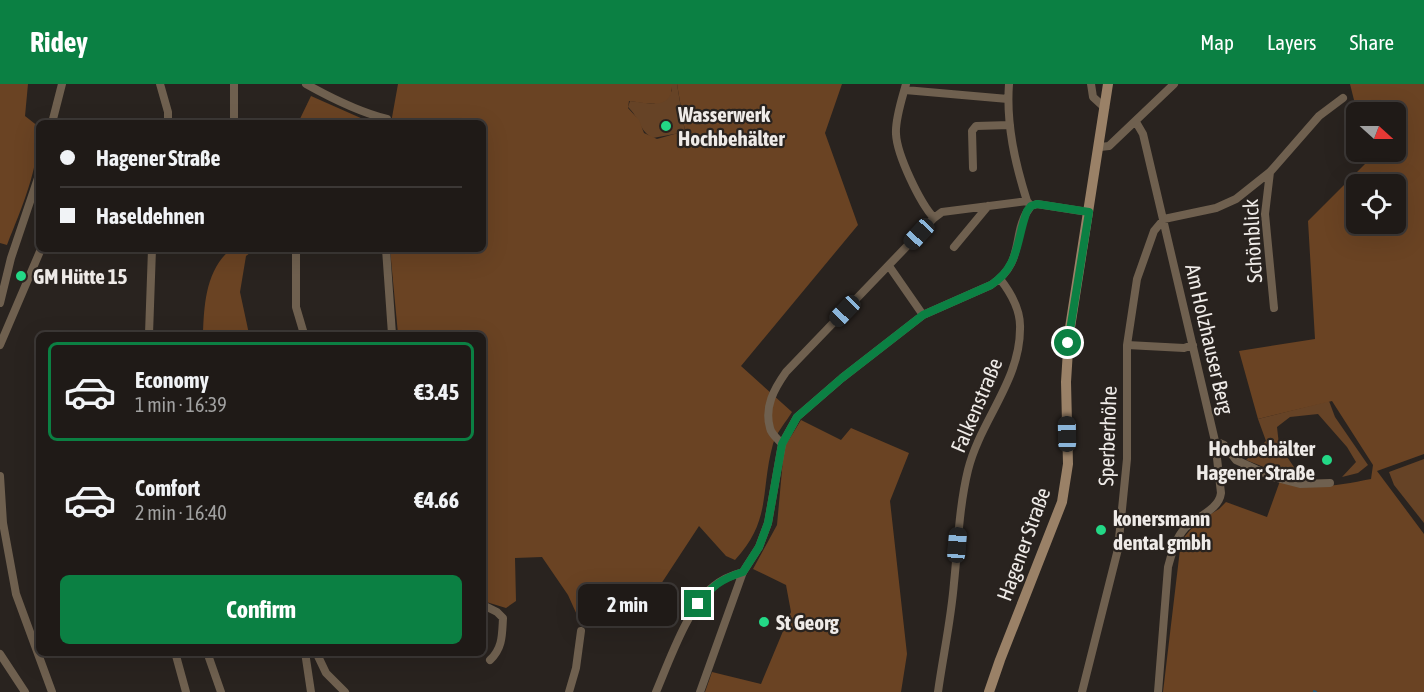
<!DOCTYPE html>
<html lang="en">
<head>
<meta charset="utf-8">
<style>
	body { margin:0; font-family:"Asap Condensed",sans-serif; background:#272320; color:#f1f3f6; height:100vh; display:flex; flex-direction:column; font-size:22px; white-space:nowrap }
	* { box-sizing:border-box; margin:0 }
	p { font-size:20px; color:#a1a1a1 }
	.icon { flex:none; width:33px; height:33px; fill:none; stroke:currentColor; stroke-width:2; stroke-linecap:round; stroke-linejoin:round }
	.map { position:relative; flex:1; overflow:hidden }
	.details { position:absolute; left:36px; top:248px; width:450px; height:324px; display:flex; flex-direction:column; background:#1f1a17; border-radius:9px; box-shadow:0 6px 24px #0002,0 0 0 2px #3c3836 }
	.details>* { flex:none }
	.guide { position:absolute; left:36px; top:36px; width:450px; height:132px; border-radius:9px; box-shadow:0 6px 24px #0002,0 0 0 2px #3c3836; display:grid; align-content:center; height:132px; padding:0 24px; background:#1f1a17 }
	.needle { width:39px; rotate:111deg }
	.tools { position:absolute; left:1346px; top:18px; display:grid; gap:12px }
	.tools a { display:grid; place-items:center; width:60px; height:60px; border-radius:9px; background:#1f1a17; box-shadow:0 6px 24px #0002,0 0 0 2px #3c3836; font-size:30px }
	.end { position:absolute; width:27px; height:27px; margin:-14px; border:8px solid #0b8043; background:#fff; box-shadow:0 0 0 3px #fff }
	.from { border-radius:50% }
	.bubble { position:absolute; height:42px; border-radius:9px; background:#1f1a17; box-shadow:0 6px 24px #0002,0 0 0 2px #3c3836; font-size:20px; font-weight:700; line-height:42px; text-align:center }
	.car { position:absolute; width:18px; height:36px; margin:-18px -9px; border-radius:8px; box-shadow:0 0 4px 2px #0007; background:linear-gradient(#222 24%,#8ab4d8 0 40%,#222 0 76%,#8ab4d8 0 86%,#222 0) }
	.guide b { display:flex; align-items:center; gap:21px; height:57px; font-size:22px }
	.guide b+b { border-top:2px solid #3c3836 }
	.guide i { width:15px; height:15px; background:#f1f3f6 }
	ul { padding:10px 0 0; list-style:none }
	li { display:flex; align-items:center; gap:18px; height:99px; margin:0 12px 9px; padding:0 12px; border:3px solid transparent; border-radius:9px }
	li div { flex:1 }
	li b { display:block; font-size:22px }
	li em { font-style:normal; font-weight:700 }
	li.active { border-color:#0b8043 }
	li>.icon { width:54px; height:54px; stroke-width:1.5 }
	.primary-button { display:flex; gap:12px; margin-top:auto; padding:12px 24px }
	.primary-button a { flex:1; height:69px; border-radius:9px; background:#0b8043; color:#fff; font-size:24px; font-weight:700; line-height:69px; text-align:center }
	header { display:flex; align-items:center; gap:36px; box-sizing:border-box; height:84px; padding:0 30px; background:#0b8043; color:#fff }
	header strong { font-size:28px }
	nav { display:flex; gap:33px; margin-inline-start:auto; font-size:21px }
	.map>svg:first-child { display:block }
	.green { fill:#664326 }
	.forest { fill:#6a4323; fill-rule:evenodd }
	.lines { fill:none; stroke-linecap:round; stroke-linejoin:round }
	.stream { stroke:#245773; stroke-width:2 }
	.street { stroke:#6f604f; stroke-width:8 }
	.secondary { stroke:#9a8167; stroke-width:10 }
	.route { stroke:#0b8043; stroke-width:8 }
	.poi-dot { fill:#23d886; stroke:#29231f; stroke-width:2 }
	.labels { text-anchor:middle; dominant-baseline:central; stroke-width:4.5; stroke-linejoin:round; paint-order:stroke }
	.poi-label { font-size:21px; font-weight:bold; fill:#efebe8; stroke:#29231f; text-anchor:start }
	.street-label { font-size:21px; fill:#efebe8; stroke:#29231f }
</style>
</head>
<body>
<header>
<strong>Ridey</strong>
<nav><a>Map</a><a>Layers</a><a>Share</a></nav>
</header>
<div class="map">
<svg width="1424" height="608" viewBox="0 0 1424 608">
	<rect width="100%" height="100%" fill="#29231f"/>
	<path class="green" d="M672,0H677L685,48L653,54C640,48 639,33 628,23L630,17L654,20L672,7Z
		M1329,317L1335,333L1368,381L1358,389L1342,393L1356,378L1347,363L1318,330L1290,333L1277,343L1279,361L1296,386L1294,395L1246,376L1266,357L1258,335Z
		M1424,375V439L1394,401L1389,388Z"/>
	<path class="forest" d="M0,0H28L25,32L39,43C39,85 22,123 7,161L0,159Z
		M398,0H672C673,27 647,19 629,17L628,24L639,36L644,49L657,55L685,47L677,0H842L825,49L858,141L741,282L792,328C786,338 776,349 773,360C760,407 772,436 735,476L726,472L699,442L642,529L609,516L577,531L568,511L542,473L515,474L516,517L506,524L483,517V250H398L390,165H483V39H391Z
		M1350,0H1424V370L1377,387L1424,450V608H1163L1181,457L1196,439L1219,425L1226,418L1267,433L1280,397C1310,407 1341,401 1371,395L1373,381L1332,317L1258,335L1239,267L1315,255L1308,137L1367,78L1365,68H1395V28H1357ZM1356,100H1395V140H1356Z
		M311,12L372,39H298Z
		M231,165H255L246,172L240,208L249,250H203C204,220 206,186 231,165Z
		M801,336L841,356L851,344L909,369L890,417L907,570L901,608H705L712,588L761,600L791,528L786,501L753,485L777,441L784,364Z"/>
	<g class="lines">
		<path class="stream" d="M1314,607L1316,608"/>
		<path class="street" d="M160,0L168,28V39
			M306,0C331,14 359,28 387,35V39
			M1009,0C1006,40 1015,79 1027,117L1031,122
			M1091,0L1093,13L1105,24
			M905,6L1008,15
			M1136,38L1143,50L1215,357L1221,409C1219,426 1196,433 1185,444C1175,455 1172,469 1168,483L1158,608
			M52,39L62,0
			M234,39V0
			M1100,63L1109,62L1174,0
			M973,84L972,47L976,42L1010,41
			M1270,88L1265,130L1274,224
			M934,134L942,128L1027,117
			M954,163L988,122
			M179,165H197
			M296,165V223L304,250
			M386,165L392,250
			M889,182L923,231
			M0,219L11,174L39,91
			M149,250L152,165
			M0,261L41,165
			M1127,261L1184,264L1193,261
			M1215,357L1224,361L1236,376L1273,393L1300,400L1330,399
			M782,360C778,355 771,350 770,344C764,323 774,305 786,288L934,134C920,119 897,71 896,50C895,35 902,15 906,0
			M0,392L3,439L16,510L52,608
			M483,521L497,528L503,534C502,550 503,564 490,576
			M175,568L186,608
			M207,568L221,608
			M305,568L311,608
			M316,568L326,589L345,608
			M0,570L25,608
			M569,608L576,584L581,547
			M656,608C668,580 689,520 714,502C722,495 732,491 743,488
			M700,608L743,488L759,463L768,439L782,360L797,333L842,294L923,231L991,201C1027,178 1010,148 1031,122L1037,120L1088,128
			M938,608C943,572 951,536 954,499C958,461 959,423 968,386C980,337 1020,297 1020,245C1021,227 1011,209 1000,195
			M1082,608L1118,465L1127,375V261L1137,195L1154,147L1164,135L1216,124L1236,115L1270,88L1319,32L1343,14"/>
		<path class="secondary" d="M989,608L1000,576L1062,418L1068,380L1066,298L1069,250L1108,0"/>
	</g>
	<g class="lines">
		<path class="route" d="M698,520C712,502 721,495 743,488L759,463L768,439L782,360L797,333L842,294L923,231L991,201C1020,182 1016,156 1027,127L1031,122L1037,120L1089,128L1068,259"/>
	</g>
	<g class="poi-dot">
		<circle cx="666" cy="42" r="6"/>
		<circle cx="21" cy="192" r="6"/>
		<circle cx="1327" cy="376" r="6"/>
		<circle cx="1101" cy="446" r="6"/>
		<circle cx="764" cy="538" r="6"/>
	</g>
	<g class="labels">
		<g class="poi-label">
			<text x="678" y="30">Wasserwerk<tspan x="678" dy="24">Hochbehälter</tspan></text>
			<text x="33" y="192">GM Hütte 15</text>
			<text x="1315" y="364" text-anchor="end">Hochbehälter<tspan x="1315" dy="24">Hagener Straße</tspan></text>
			<text x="1113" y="434">konersmann<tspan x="1113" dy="24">dental gmbh</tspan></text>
			<text x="776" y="538">St Georg</text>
		</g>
		<g class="street-label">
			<text transform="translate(1252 157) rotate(-93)">Schönblick</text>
			<text transform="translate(1210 255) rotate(77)">Am Holzhauser Berg</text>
			<text transform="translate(976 321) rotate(-67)">Falkenstraße</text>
			<text transform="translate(1107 352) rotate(-88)">Sperberhöhe</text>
			<text transform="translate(1023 460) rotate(-70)">Hagener Straße</text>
		</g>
	</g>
</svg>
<div class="tools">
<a><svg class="needle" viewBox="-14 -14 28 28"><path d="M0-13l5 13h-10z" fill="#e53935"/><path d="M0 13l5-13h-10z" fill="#a1a1a1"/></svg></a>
<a><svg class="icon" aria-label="locate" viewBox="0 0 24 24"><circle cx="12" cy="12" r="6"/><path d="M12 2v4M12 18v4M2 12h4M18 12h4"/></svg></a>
</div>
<i class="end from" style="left:1068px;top:259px"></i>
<i class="end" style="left:698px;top:520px"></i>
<div class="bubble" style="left:578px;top:500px;width:99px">2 min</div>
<i class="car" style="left:919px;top:150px;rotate:223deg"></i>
<i class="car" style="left:845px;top:227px;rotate:224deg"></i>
<i class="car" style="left:1067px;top:350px;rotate:359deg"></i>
<i class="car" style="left:957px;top:461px;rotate:5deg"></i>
<div class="guide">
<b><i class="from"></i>Hagener Straße</b>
<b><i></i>Haseldehnen</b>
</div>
<section class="details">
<ul>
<li class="active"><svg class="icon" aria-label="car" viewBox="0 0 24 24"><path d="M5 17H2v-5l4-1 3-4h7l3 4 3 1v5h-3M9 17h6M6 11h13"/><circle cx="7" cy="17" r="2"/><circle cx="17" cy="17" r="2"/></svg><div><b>Economy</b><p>1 min · 16:39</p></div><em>€3.45</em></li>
<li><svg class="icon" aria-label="car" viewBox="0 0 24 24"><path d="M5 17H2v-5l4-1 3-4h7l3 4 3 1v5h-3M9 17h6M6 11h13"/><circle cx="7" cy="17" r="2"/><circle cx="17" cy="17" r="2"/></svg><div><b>Comfort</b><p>2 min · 16:40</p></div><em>€4.66</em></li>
</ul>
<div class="primary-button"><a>Confirm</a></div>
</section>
</div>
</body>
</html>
